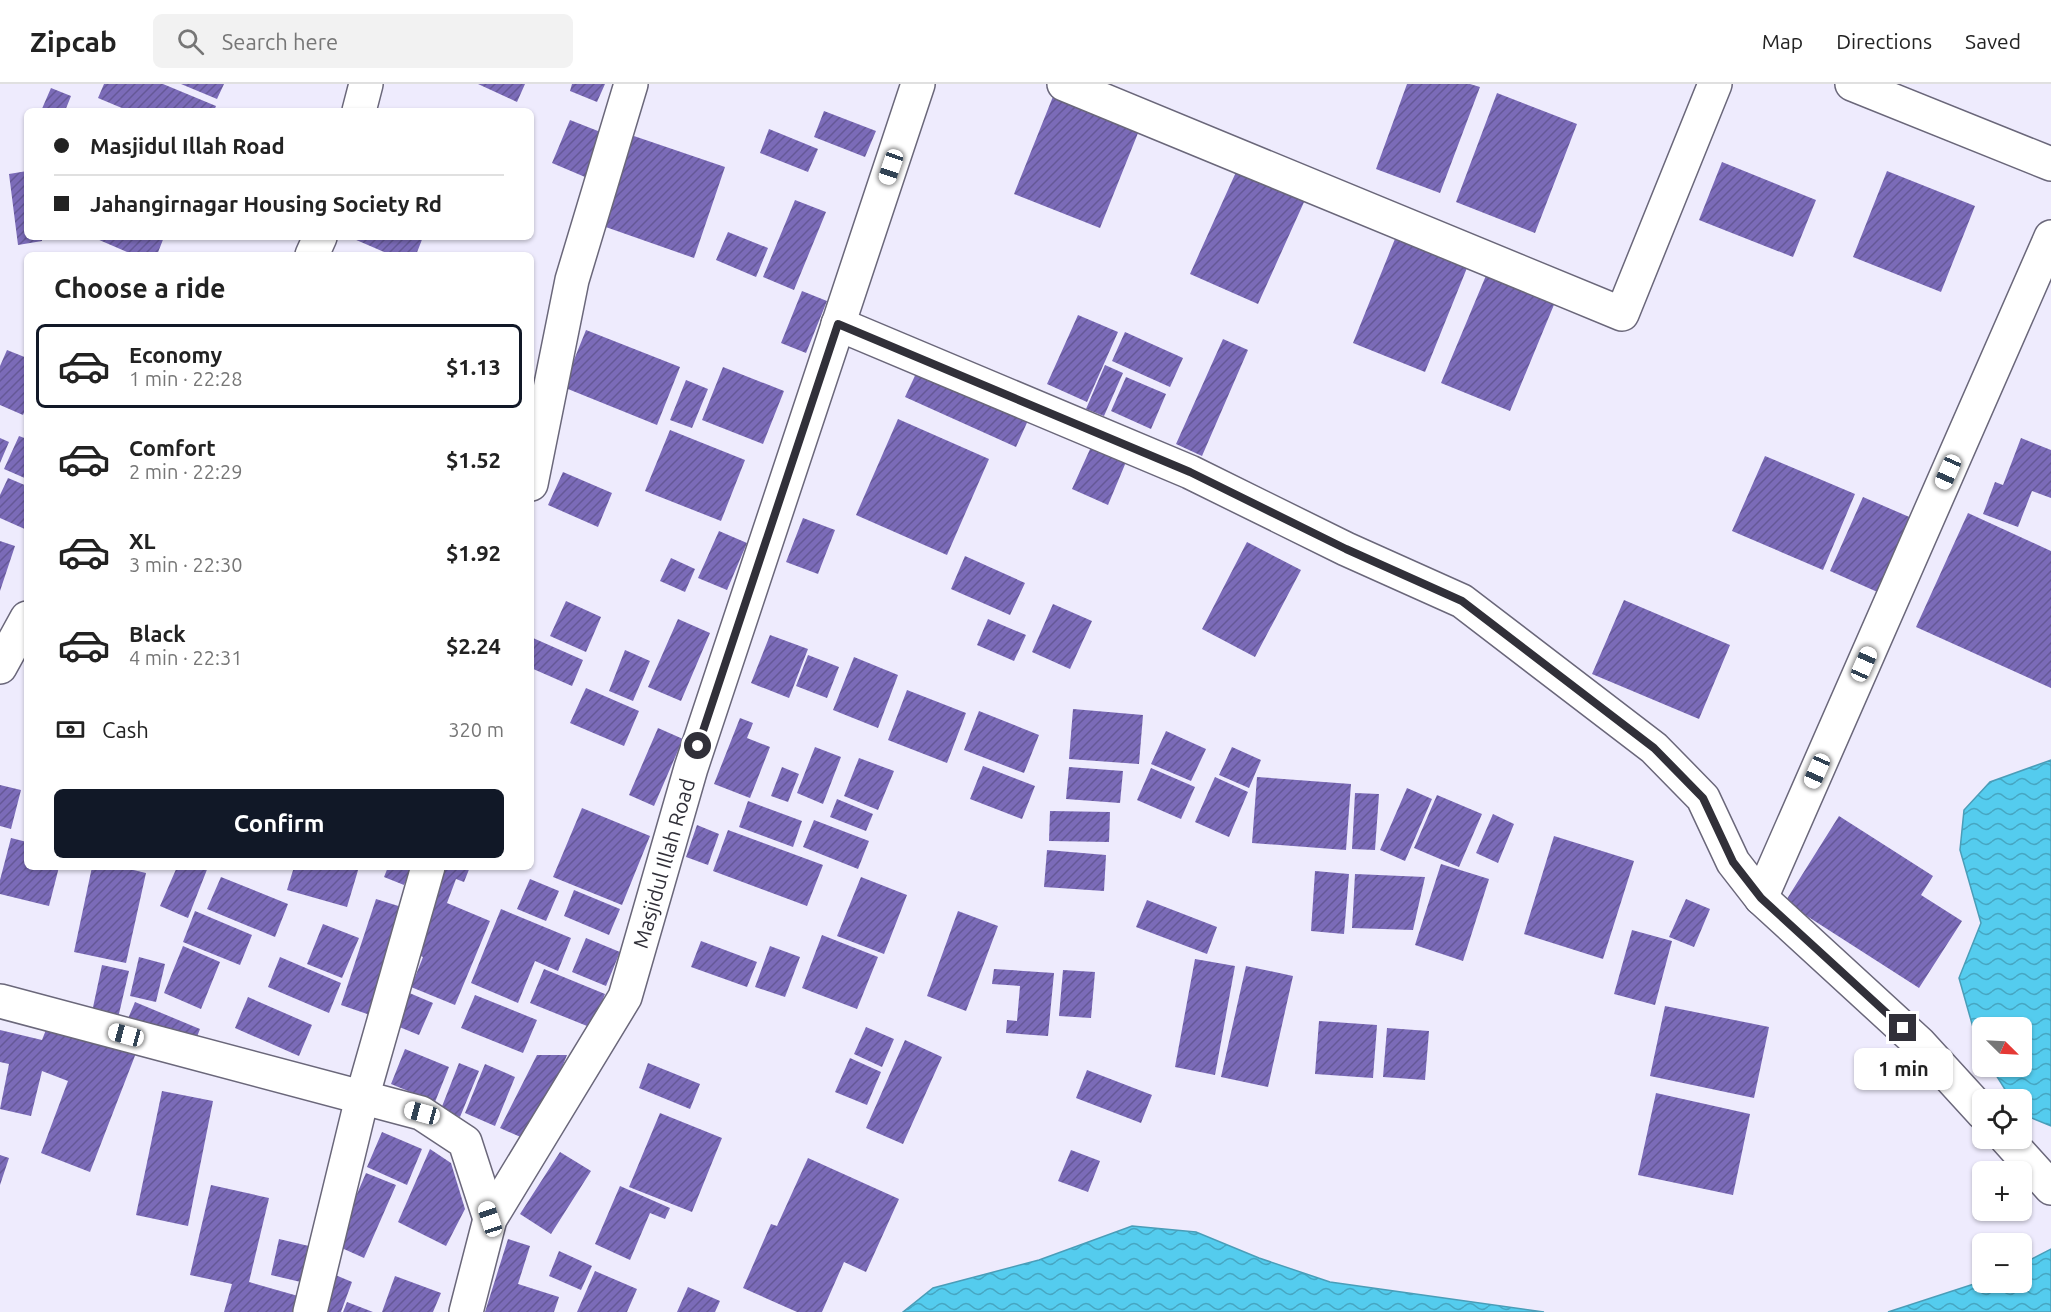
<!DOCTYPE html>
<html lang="en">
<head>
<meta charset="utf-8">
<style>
	body { margin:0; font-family:Ubuntu,sans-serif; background:#f2f2f2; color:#222; height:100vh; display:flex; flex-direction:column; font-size:22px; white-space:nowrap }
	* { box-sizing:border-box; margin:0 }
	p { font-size:20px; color:#767676 }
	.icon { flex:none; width:33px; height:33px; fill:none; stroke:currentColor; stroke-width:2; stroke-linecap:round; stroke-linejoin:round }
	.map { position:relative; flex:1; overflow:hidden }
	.side { position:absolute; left:24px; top:168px; width:510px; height:618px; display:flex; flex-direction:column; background:#fff; border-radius:9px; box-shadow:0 2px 4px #0004 }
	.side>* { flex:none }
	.banner { position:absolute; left:24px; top:24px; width:510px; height:132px; border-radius:9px; box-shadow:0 2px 4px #0004; display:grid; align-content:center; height:132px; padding:0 30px; background:#fff }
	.needle { width:39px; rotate:114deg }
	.fabs { position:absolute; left:1972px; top:933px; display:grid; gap:12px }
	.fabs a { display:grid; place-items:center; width:60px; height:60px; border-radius:9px; background:#fff; box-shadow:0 2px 4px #0004; font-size:30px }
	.end { position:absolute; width:27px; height:27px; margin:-14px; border:8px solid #313039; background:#fff; box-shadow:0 0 0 3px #fff }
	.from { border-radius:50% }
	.bubble { position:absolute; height:42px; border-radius:9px; background:#fff; box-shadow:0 2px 4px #0004; font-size:20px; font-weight:600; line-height:42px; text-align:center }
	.car { position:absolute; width:18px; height:36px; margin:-18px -9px; border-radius:8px; box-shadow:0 0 4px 2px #0007; background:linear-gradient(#fff 24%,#345 0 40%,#fff 0 76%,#345 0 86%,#fff 0) }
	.banner b { display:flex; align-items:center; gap:21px; height:57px; font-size:22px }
	.banner b+b { border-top:2px solid #e0e0e0 }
	.banner i { width:15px; height:15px; background:#222 }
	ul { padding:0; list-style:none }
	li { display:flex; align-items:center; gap:18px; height:84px; margin:0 12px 9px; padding:0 18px; border:3px solid transparent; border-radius:9px }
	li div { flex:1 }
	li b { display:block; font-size:22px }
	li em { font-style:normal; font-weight:600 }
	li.on { border-color:#111827 }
	li>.icon { width:54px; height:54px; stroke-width:1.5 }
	h2 { padding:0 30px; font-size:27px; line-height:72px }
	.pay { display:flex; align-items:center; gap:15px; height:66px; padding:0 30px; font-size:22px }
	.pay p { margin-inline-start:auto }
	.cta { display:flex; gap:12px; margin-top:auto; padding:12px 30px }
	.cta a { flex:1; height:69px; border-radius:9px; background:#111827; color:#fff; font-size:24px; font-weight:600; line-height:69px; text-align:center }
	header { display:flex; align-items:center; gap:36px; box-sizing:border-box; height:84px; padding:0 30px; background:#fff; border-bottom:2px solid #e0e0e0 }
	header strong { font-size:28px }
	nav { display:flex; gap:33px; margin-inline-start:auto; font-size:21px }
	.search { width:420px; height:54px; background:#f2f2f2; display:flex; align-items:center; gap:15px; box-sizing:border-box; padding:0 21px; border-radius:9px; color:#767676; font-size:22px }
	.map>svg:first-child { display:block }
	.water { fill:url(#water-waves); stroke:#4a9db8; stroke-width:1.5 }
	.building { fill:url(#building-hatch) }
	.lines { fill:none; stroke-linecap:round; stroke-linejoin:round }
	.minor-casing { stroke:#6a677a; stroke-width:36 }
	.minor { stroke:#fff; stroke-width:33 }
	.route { stroke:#313039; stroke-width:8 }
	.labels { text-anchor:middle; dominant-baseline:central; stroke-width:6; stroke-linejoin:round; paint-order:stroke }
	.street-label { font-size:21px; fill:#313039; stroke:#fff }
</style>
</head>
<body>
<header>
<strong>Zipcab</strong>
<div class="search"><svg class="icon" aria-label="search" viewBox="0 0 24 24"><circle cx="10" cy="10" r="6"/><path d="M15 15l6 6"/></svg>Search here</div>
<nav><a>Map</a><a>Directions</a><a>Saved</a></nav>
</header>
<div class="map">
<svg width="2051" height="1228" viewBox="0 0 2051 1228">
	<defs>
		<pattern id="water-waves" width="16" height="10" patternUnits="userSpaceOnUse" patternTransform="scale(1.5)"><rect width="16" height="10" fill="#54ccee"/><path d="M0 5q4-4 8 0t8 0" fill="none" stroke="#46a6c2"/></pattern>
		<pattern id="building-hatch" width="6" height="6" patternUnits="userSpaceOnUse" patternTransform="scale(1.5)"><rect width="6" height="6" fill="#7b6bb8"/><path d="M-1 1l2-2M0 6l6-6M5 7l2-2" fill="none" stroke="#655897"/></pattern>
	</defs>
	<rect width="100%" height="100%" fill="#eeebfd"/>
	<path class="water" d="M2051,676V1042L2022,1030V1016L2011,1015L1991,983L2022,982V944H1983V970L1978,961L1959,894L1981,839L1960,766L1964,726L1990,698Z
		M1132,1142L1196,1148L1259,1174L1330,1198L1544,1228H903L933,1204L1039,1176Z
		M2051,1165V1228H1888L1983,1197L2022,1198V1180Z"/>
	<path class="building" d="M104,0H163L216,22L214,27H129L98,14Z
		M181,0H224L217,15Z
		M478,0H525L517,18Z
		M572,0H605L597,18L570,7Z
		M1407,0H1470L1480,3L1440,109L1376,85Z
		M51,4L71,12L65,27H41Z
		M1497,9L1577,40L1535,149L1456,118Z
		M1054,10L1140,44L1100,144L1014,110Z
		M824,27L876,47L865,73L814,53Z
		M570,36L603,49L585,93L552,79Z
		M769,45L818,65L808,88L760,69Z
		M631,51L725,83L694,174L600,141Z
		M1241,77L1309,107L1258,220L1190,190Z
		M1722,78L1816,116L1793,173L1699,136Z
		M27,87V153H42V157L18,161L9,90Z
		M1887,87L1975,122L1941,208L1853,173Z
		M795,116L826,128L794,206L763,193Z
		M1401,140L1473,169L1425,288L1353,259Z
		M728,148L768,164L756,193L716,176Z
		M98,153H164L157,171H134L97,155Z
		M355,153H423L416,171H391L354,155Z
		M1490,182L1558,211L1510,327L1441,299Z
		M802,207L827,217L806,269L781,259Z
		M1078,231L1118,248L1087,318L1047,300Z
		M586,246L680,283L657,341L563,303Z
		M1125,248L1183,274L1170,303L1112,277Z
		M1223,255L1248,266L1202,372L1176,360Z
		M7,266L27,274V322L23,331L0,321V282Z
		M920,281L1030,332L1016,363L905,313Z
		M1105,281L1123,289L1104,332L1086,325Z
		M723,283L784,307L763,360L702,336Z
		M1126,293L1166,310L1151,345L1111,327Z
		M686,296L708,305L692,344L670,336Z
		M898,335L989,375L947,471L856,431Z
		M670,346L745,376L721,437L645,407Z
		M19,352L27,355V395L4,385Z
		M0,354L9,358L0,379Z
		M2021,354L2051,366V414L2032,407L2018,443L1983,430L1995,398L2003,401Z
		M1091,363L1126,378L1108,421L1072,405Z
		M1765,372L1855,410L1823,486L1732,447Z
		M563,388L612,409L598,443L548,421Z
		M8,394L27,402V446L0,434V411Z
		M1863,413L1914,435L1882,510L1830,487Z
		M1968,429L2051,467V604L1916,543Z
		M803,434L835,446L818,490L786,478Z
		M719,447L747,459L727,506L698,494Z
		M0,457L15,462L0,507Z
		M1247,458L1301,486L1255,573L1202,545Z
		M965,472L1025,499L1010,531L951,505Z
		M671,474L695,485L685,508L660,497Z
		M1624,516L1730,561L1699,635L1592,590Z
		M566,517L601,533L586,568L550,552Z
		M1053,520L1092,537L1070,585L1032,568Z
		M678,535L710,549L681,617L648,603Z
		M988,535L1026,551L1014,577L977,561Z
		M770,551L808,565L789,614L751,599Z
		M533,554L583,576L572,602L531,584Z
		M625,566L650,577L633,617L609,607Z
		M808,571L839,583L827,614L796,602Z
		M854,573L898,591L878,644L833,626Z
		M586,604L639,627L624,662L570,639Z
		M907,606L966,629L947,679L888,656Z
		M1073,625L1143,631L1139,680L1069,675Z
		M979,627L1039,651L1024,689L964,666Z
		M740,634L753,639L747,654L770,663L750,714L714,700Z
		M658,644L683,655L654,722L629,711Z
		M1166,647L1206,665L1191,697L1151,680Z
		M815,663L841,673L823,720L797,709Z
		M1232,663L1261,676L1249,704L1219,691Z
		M859,674L894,687L878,726L844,712Z
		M983,682L1035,702L1022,735L970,715Z
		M782,683L799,690L788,718L771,712Z
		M1069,683L1123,687L1120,719L1066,715Z
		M1151,684L1195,703L1181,735L1137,716Z
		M1215,693L1248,708L1229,753L1195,738Z
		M1257,693L1351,700L1346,766L1252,759Z
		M0,701L21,706L11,745L0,742Z
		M1407,704L1432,715L1405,777L1380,766Z
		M1355,709L1379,710L1375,766L1352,765Z
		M1437,711L1482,730L1459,783L1414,764Z
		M837,715L873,730L866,747L830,733Z
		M748,717L802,737L793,763L739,743Z
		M582,724L650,752L622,821L553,793Z
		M1050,727L1110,728L1109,758L1049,757Z
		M1493,730L1514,740L1498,779L1476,769Z
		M1839,732L1933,792L1921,811L1962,837L1919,904L1785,818Z
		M814,736L869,757L858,785L803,763Z
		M697,741L719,750L708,781L686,773Z
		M728,746L823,781L807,822L713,787Z
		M1554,752L1634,777L1603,875L1524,850Z
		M11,754L27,758V783H59L49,822L0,810V796Z
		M1047,766L1106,771L1104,807L1044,803Z
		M1441,780L1489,795L1463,877L1415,861Z
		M92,783H121L146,789L126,879L74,868Z
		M177,783H208L188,834L160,822Z
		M294,783H359L347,823L287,806Z
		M388,783H412L404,801L384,793Z
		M439,783H470L464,798L456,795L447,819L490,837L455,921L411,903L423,873L407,866Z
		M1315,787L1349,790L1344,850L1311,847Z
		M1355,790L1425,793L1413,846L1352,844Z
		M221,793L288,820L275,853L207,825Z
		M861,793L907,811L884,870L837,852Z
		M530,795L559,807L546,837L517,825Z
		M574,806L620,825L609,851L564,832Z
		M376,815L408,825L373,932L341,921Z
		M1686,815L1710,825L1694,863L1669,853Z
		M1147,816L1217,843L1207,870L1136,843Z
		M501,825L571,854L558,887L535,877L518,919L471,899Z
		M195,827L252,851L240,881L183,858Z
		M958,827L998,842L966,927L927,912Z
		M323,840L359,854L342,894L307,880Z
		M1632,846L1672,857L1655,921L1614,910Z
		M822,851L878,873L857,925L802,904Z
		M586,854L620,868L606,902L572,888Z
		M701,857L757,878L747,903L691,883Z
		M183,862L220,878L201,925L164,909Z
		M770,862L800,873L785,913L755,903Z
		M139,873L165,880L156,918L130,912Z
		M280,873L341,899L329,929L268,903Z
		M1195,875L1235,882L1215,991L1175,983Z
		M102,881L129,887L118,934L92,928Z
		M1246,882L1293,892L1268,1003L1221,993Z
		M544,885L605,910L592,944L530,919Z
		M994,885L1054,889L1048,952L1006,949L1007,936L1017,937L1020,902L992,900Z
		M1063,886L1095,888L1091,934L1059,932Z
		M400,905L433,919L419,951L387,938Z
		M475,911L537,936L523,969L461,944Z
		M248,913L312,941L299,972L235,944Z
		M57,918L143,951L90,1088L41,1069L68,997L42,987L31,1032L0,1025L9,980L0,978V946L42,956Z
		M135,918L200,945L193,963L127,937Z
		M1665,922L1769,943L1754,1014L1650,992Z
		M1319,937L1377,941L1373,994L1315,990Z
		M866,943L894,955L882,983L854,970Z
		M1387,944L1429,947L1425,996L1383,993Z
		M905,956L942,973L903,1060L866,1044Z
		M405,965L449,983L435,1018L391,1000Z
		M537,971H567L532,1058L500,1044Z
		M850,974L881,988L867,1021L835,1008Z
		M459,979L479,987L460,1033L441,1025Z
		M648,979L700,1000L690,1025L639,1004Z
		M485,980L515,993L495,1042L465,1029Z
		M1087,986L1152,1011L1141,1039L1076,1014Z
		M162,1007L213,1017L188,1142L136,1131Z
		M1656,1009L1750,1030L1733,1111L1638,1091Z
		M660,1029L722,1054L692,1128L629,1103Z
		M382,1048L422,1065L407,1101L367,1083Z
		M430,1065L451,1079L465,1125L446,1162L398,1138Z
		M1071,1066L1100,1077L1088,1108L1058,1097Z
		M560,1068L591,1087L551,1150L520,1130Z
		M0,1071L9,1074L0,1101Z
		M808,1074L899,1115L866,1188L844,1178L822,1228H797L743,1204L771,1140L777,1142Z
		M366,1089L396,1101L364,1174L335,1161Z
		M211,1101L269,1114L249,1198L319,1218L316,1228H224L232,1200L190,1191Z
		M620,1102L670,1124L665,1135L650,1129L630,1176L595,1160Z
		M279,1155L313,1163L305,1199L271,1191Z
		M508,1155L530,1162L518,1200L559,1213L554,1228H485Z
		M559,1167L592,1182L581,1206L549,1192Z
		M595,1187L637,1205L627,1228H577Z
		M333,1190L352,1198L341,1228H319Z
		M395,1192L441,1209L433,1228H382Z
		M688,1203L720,1217L715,1228H677Z
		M347,1218L373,1228H343Z"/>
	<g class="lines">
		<g class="minor-casing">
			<g id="minor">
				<path d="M1064,0L1622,230L1715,0"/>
				<path d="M1852,0L2051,80"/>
				<path d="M359,27L366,0"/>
				<path d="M312,171L320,153"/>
				<path d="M838,240L1190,388L1346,465L1462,517L1654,664L1703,714L1733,778L1761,814L1919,959L1983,1029"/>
				<path d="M531,400L572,196L631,0"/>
				<path d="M0,583L27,534"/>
				<path d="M1761,814L2051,153"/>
				<path d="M0,917L421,1029L465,1058L490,1135"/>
				<path d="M2006,1054L2051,1104"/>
				<path d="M310,1228L362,1014L428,783"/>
				<path id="s1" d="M466,1228L490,1135L625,913L691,684L918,0"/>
			</g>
		</g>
		<use href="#minor" class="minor"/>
	</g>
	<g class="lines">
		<path class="route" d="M698,662L838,240L1190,388L1346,465L1462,517L1654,664L1703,714L1733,778L1761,814L1903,944"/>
	</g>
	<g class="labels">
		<g class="street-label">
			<text stroke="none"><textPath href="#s1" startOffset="495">Masjidul Illah Road</textPath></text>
		</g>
	</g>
</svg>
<div class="fabs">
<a><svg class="needle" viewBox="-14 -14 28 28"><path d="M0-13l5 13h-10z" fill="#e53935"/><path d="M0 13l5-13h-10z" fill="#767676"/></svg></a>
<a><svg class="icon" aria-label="locate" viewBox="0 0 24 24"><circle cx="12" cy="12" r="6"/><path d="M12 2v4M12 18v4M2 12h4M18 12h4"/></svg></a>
<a>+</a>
<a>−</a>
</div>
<i class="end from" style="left:698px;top:662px"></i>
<i class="end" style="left:1903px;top:944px"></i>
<div class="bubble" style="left:1854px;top:964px;width:99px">1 min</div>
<i class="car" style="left:891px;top:83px;rotate:199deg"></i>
<i class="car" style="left:1948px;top:388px;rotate:204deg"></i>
<i class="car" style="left:1864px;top:580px;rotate:24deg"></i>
<i class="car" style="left:1817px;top:687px;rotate:204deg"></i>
<i class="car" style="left:126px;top:951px;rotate:285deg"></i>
<i class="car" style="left:422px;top:1029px;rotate:285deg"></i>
<i class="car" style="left:490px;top:1135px;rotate:342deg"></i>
<div class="banner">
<b><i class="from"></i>Masjidul Illah Road</b>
<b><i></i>Jahangirnagar Housing Society Rd</b>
</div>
<section class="side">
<h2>Choose a ride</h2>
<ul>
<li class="on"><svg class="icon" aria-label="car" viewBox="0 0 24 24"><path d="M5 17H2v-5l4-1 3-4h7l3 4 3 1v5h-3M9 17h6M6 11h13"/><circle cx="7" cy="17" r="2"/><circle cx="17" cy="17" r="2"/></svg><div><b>Economy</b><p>1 min · 22:28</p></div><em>$1.13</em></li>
<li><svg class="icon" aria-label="car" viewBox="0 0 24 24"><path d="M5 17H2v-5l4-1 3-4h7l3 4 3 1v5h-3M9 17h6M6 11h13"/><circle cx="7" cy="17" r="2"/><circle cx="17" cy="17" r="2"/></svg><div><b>Comfort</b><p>2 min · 22:29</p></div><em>$1.52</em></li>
<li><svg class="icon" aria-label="car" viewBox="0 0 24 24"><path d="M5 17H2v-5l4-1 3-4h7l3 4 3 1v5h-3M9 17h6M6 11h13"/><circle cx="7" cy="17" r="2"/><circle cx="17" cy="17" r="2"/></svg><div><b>XL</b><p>3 min · 22:30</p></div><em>$1.92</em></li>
<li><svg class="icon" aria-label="car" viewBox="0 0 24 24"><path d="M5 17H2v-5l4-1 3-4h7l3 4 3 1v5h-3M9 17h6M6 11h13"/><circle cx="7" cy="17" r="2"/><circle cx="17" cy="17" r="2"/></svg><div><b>Black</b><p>4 min · 22:31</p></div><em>$2.24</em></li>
</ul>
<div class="pay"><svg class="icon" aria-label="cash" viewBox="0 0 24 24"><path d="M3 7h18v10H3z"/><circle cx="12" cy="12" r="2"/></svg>Cash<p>320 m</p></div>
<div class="cta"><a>Confirm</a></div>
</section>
</div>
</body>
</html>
